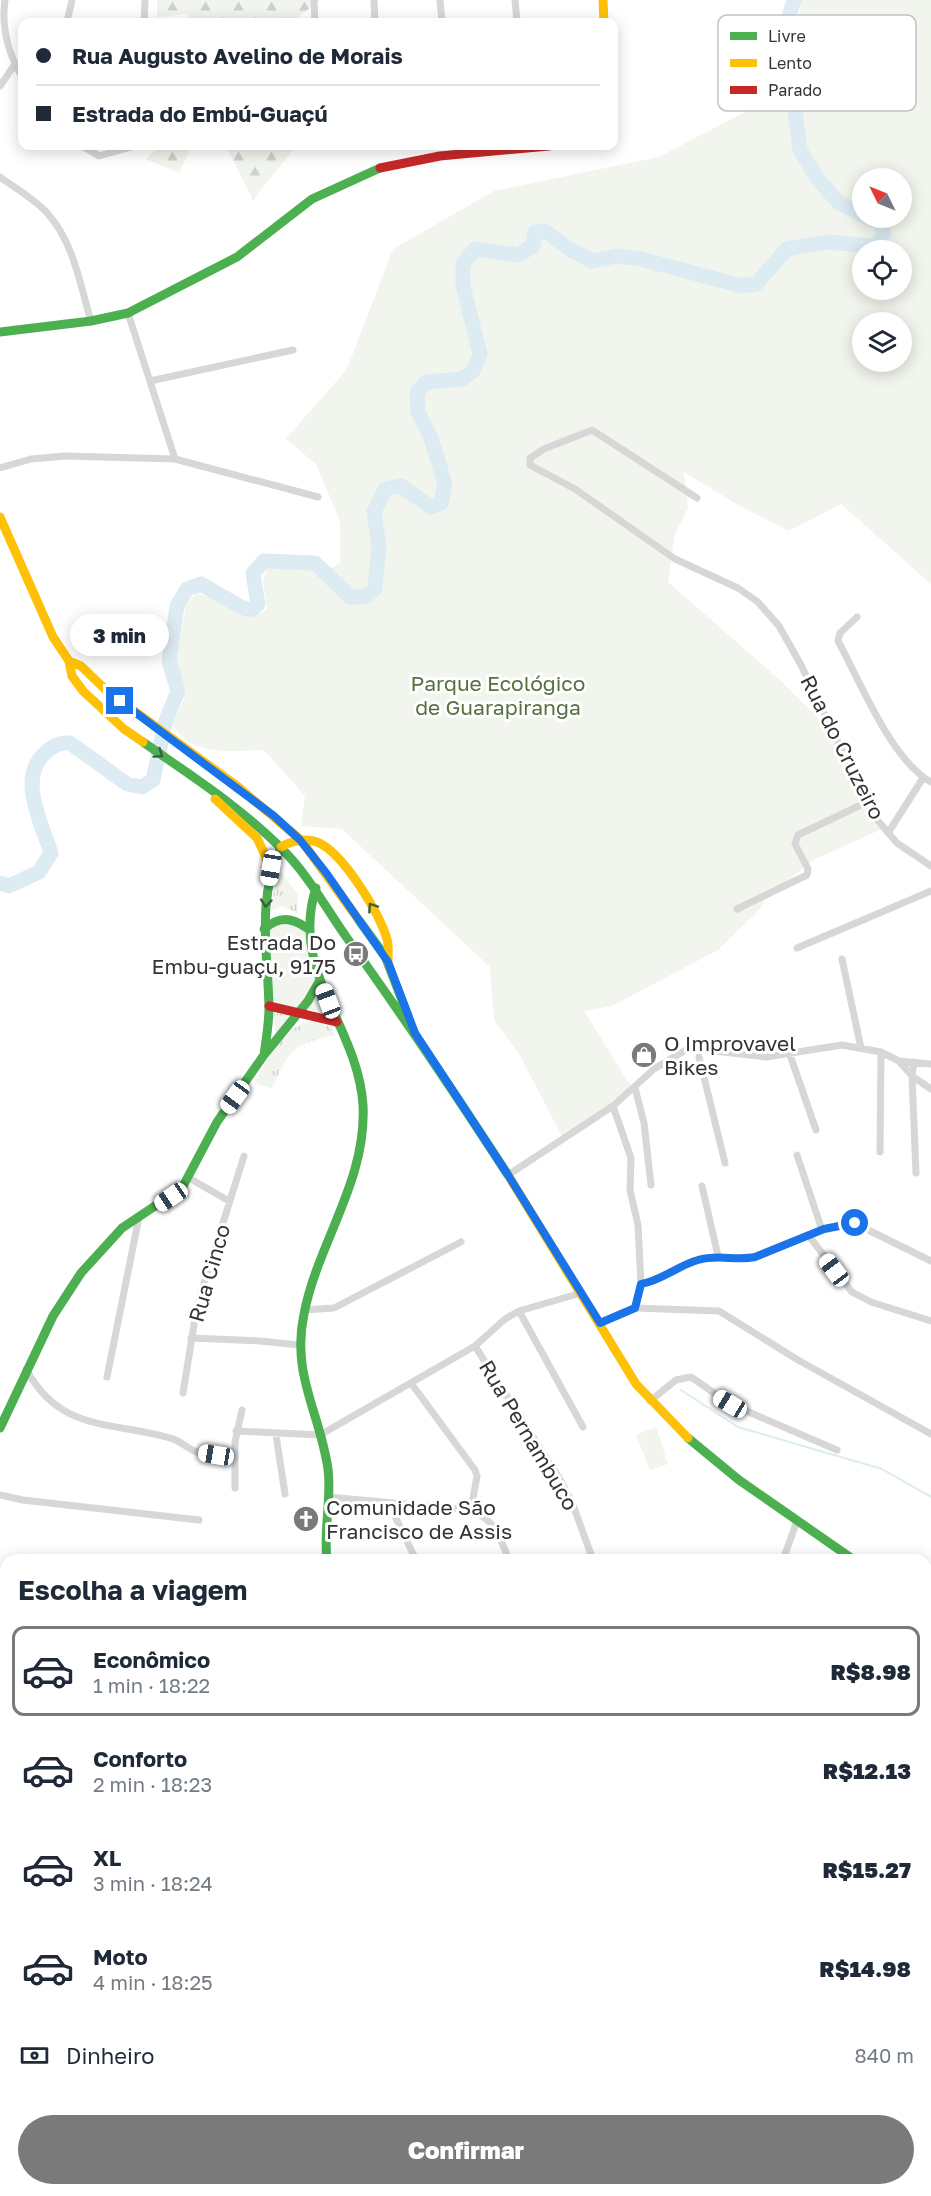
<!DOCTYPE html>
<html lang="pt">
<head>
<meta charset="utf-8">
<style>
	body { margin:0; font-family:"Golos Text",sans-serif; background:#f6f6f7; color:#1f2937; height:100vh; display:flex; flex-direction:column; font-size:22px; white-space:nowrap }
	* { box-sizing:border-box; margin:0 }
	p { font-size:20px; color:#747a83 }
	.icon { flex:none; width:33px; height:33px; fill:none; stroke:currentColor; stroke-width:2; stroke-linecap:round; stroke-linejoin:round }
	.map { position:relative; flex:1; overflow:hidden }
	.side { position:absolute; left:0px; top:1554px; width:932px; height:642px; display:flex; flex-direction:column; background:#fff; border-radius:18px 18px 0 0; box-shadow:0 3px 15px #0003 }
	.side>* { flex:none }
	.banner { position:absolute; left:18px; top:18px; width:600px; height:132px; border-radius:12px; box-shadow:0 3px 15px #0003; display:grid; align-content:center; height:132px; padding:0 18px; background:#fff }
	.needle { width:39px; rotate:313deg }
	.buttons { position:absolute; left:852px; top:168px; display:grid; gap:12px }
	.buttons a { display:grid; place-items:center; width:60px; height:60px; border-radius:50%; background:#fff; box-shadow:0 3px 15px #0003; font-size:30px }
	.end { position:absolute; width:27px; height:27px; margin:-14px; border:8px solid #1a73e8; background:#fff; box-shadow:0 0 0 3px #fff }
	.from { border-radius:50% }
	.bubble { position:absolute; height:42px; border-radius:21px; background:#fff; box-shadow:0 3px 15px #0003; font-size:20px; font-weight:800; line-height:42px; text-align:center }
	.car { position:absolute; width:18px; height:36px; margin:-18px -9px; border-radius:8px; box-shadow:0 0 4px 2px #0007; background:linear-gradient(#fff 24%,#345 0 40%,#fff 0 76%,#345 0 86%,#fff 0) }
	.banner b { display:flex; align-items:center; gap:21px; height:57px; font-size:22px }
	.banner b+b { border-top:2px solid #e0e1e3 }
	.banner i { width:15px; height:15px; background:#1f2937 }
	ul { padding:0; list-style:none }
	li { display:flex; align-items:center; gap:18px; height:90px; margin:0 12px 9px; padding:0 6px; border:3px solid transparent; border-radius:12px }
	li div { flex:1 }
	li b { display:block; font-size:22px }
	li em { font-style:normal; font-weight:800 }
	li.active { border-color:#7a7a7a }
	li>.icon { width:54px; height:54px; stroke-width:1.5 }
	h2 { padding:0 18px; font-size:27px; line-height:72px }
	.pay { display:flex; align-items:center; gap:15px; height:66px; padding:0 18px; font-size:22px }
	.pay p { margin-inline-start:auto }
	.action { display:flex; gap:12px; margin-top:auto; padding:12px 18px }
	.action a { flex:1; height:69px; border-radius:36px; background:#7a7a7a; color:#fff; font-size:24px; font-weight:800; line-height:69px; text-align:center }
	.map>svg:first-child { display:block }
	.grass { fill:url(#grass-tufts) }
	.forest { fill:url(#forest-firs) }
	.park { fill:#f1f5ed; fill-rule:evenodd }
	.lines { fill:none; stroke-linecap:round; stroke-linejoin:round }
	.stream { stroke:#ddebf3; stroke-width:2 }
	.river { stroke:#ddebf3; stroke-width:15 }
	.street { stroke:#d7d7d7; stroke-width:7 }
	.fast { stroke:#4caf50; stroke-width:9 }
	.slow { stroke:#ffc107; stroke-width:9 }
	.jam { stroke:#c62828; stroke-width:9 }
	.oneway { stroke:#3c5e3d }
	.route { stroke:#1a73e8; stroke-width:8 }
	.labels { text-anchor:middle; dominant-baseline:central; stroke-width:6; stroke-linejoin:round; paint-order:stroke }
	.park-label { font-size:21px; fill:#56703f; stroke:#fff }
	.street-label { font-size:21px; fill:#333; stroke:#fff }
	.poi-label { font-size:21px; fill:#333; stroke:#fff; text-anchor:start }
	.key { fill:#fff; stroke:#c2c2c2; stroke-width:1.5 }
	.key-label { font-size:16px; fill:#333 }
</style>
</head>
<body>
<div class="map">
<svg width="931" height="2196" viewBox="0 0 931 2196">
	<defs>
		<pattern id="grass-tufts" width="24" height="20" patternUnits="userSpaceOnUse" patternTransform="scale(1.5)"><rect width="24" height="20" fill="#f1f5ed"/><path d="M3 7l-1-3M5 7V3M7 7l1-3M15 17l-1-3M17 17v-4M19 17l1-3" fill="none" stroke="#cfd2cc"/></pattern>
		<pattern id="forest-firs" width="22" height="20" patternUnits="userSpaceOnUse" patternTransform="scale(1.5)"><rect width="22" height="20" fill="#f1f5ed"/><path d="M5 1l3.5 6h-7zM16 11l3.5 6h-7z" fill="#cfd2cc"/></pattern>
	</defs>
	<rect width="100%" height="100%" fill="#fff"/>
	<path class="grass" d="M277,867L298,894L297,913L282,906L271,911Z
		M320,991L328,1013L307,1009Z
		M274,1013L292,1015L276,1037Z
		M316,1019L330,1026L335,1035C293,1044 290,1049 272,1088L254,1083C270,1057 283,1025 316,1019Z"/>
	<path class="forest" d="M157,0H321L291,22H192L187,14L157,17Z
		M159,146H196L191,148L179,173L146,159Z
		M226,146H296L253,200Z"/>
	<path class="park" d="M801,0H931V584L841,504L789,531L738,505L684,472L688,508L675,534L668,582L781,681L829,729L882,829L813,860L765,899L760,909L718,950L612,1006L584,1011L632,1088L613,1106L562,1136L519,1054L494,1020L490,967L342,829L301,826L305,796L264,750C231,751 190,757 172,724L185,698L176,661L186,606L196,593C224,599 238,624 267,610L263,580L267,569L299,566L323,573L340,563V521L316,464L286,439L347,369L393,249L494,191L659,157L781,93L797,34ZM862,178H902V218H862ZM862,250H902V290H862ZM862,322H902V362H862Z
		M284,917L306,930L319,978L299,1012L269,1006L265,932Z
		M656,1427L668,1464L650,1470L636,1435Z"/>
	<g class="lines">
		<path class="stream" d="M681,1390L738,1427L882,1469L931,1497"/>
		<path class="river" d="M794,0L774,65L794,103L800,150L817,178L838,202L862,215
			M0,883L9,886L39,872L51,853C42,824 17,778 45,753C53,746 60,742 70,743L127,784L142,787L153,780L165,723L178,691L169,661L177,606L187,589L201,584L241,607L251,610L258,604L253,573L264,561L315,563L350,597H365L375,589L379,546L374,512L385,489L401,486L431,507L441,503L445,484L431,438L418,412L417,392L426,382L462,379L473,371L480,354L463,286V264L475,249L518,255L533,246L535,232L545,231L571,250L592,261L616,256L641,259L742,286L756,284L787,249L828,242L873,246L880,241L884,233L879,223L868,218"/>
		<path class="street" d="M5,0C1,28 8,53 22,77
			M314,0L315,22
			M374,0L375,22
			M440,0L442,22
			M515,0L517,22
			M67,22L72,0
			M144,22L145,0
			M0,86L15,64
			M82,146L99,156L135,146
			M0,177C16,189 35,199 48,214C74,243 80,285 91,321
			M128,313L175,459
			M150,381L293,350
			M0,468L31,459L65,456L175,459L318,497
			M697,498L592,430L544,449L530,458V465L575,489L675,559L738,588L758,602L779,626L801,665L874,816L897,843L931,866
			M857,617L840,633L838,641C860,681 891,760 931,782
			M888,833L923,778
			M737,909L807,875L808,869L795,844L798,835L867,802
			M797,948L931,891
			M842,959L861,1048
			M789,1052L816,1130
			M699,1057L725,1163
			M899,1061L912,1076L931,1089
			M914,1062L912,1076L916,1173
			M635,1088L644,1123L651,1185
			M613,1106L631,1158L630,1190L638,1225L641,1284L635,1308
			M880,1152L881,1052
			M797,1155L822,1230
			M508,1175L613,1106L654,1069L689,1048L766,1057L842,1045L881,1052L899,1061L931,1064
			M189,1178L229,1201
			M702,1186L718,1256
			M809,1236L852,1292L871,1302L931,1321
			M641,1284C661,1280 678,1265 698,1260C718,1254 736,1261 755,1257L824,1229L852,1222L931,1261
			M304,1310L334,1308L461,1242
			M519,1311L583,1427
			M600,1323L635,1308L719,1311L798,1360L931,1434
			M191,1338L260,1341L299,1345
			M475,1346L561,1481L573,1505L593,1560
			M26,1369C60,1432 109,1421 170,1438C179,1440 186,1447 194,1451C206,1456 222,1456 235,1458
			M107,1377L139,1217
			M411,1383L475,1470L477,1476L471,1510
			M183,1393L197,1306L244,1156
			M650,1401L676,1380L691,1377L730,1404L837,1450
			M236,1431L320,1435L475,1346L505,1319L519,1311L581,1293
			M276,1435L285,1494
			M235,1488V1442L242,1410
			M0,1495L23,1500L199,1520
			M328,1497L471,1510C496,1521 499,1536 509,1560
			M389,1504L416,1560
			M298,1560L327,1558
			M783,1560L797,1521
			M0,1587L6,1586
			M926,1668L931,1671
			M926,1758L931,1763
			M0,2066L6,2078
			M66,2190L69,2196
			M559,2190L560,2196
			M600,2190L602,2196
			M624,2190L667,2196
			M393,2196L404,2190
			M569,2196L581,2190
			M707,2196V2190
			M785,2196V2190
			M859,2196L860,2190"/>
		<path class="fast" d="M0,332L91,321L128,313L237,257L312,199L380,168
			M143,742C190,775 239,806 280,847C308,874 325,907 347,938C403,1016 456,1095 508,1175
			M316,888C289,971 358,1026 363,1105C367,1181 318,1242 304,1314C291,1374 320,1413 328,1469C332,1499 323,1530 327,1560
			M358,919L385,956L408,1016
			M264,929C279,916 291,917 307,928
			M264,1055C266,1040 269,1024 269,1008C268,952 256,900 281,847
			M0,1428L53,1316L81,1273L122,1228L182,1188L217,1122L264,1055L308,1001L320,980
			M688,1438L739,1480L854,1560
			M469,2190L470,2196"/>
		<path class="slow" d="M603,0L604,22
			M0,517L53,637L69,661L72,676L83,691L124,729L143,742
			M69,661L81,666L107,691L237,786L301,840L358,919
			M215,799L257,838L271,868
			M281,847C292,841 305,838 317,842C343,852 379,913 387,939C389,946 388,954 388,962
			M508,1175L636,1384L688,1438
			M926,1606L931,1610"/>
		<path class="jam" d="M380,168L440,156L549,146
			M269,1006L337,1022"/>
	</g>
	<defs><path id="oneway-chevron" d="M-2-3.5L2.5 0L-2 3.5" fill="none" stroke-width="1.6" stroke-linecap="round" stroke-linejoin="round" transform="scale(1.5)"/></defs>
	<g class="oneway">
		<use href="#oneway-chevron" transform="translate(159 754) rotate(35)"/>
		<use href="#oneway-chevron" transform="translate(266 903) rotate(95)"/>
		<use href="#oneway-chevron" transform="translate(372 907) rotate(-124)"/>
	</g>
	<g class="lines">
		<path class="route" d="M120,701L274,816L300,840L327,874L388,962L415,1033L508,1175L600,1323L635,1308L641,1284C661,1281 679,1265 698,1260C718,1254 736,1261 755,1257L824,1229L855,1223"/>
	</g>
	<defs>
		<g id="bus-disc" transform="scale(1.35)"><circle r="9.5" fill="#7a7a7a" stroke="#fff"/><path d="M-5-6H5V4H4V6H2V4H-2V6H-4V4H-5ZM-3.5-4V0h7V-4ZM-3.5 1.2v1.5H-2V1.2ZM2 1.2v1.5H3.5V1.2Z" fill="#fff"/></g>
		<g id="shop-disc" transform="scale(1.35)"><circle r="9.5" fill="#7a7a7a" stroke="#fff"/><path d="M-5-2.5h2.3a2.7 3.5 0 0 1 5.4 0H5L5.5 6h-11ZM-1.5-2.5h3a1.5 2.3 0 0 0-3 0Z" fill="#fff"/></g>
		<g id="church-disc" transform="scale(1.35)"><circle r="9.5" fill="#7a7a7a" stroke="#fff"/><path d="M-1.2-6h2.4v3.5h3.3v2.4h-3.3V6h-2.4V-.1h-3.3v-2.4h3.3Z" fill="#fff"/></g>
	</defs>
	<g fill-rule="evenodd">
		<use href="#bus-disc" x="356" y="954"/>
		<use href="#shop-disc" x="644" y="1055"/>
		<use href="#church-disc" x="306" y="1519"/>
	</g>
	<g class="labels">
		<g class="park-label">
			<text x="498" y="683">Parque Ecológico<tspan x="498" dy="24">de Guarapiranga</tspan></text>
		</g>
		<g class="street-label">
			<text transform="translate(843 747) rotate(63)">Rua do Cruzeiro</text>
			<text transform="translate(209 1273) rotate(-74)">Rua Cinco</text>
			<text transform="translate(529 1435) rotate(59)">Rua Pernambuco</text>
		</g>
		<g class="poi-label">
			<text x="336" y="942" text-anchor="end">Estrada Do<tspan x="336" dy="24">Embu-guaçu, 9175</tspan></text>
			<text x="664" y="1043">O Improvavel<tspan x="664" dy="24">Bikes</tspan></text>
			<text x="326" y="1507">Comunidade São<tspan x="326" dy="24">Francisco de Assis</tspan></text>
		</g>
	</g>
	<rect x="718" y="15" width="198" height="96" rx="9" class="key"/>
	<rect x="730" y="32" width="27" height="8" fill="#4caf50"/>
	<rect x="730" y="59" width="27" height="8" fill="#ffc107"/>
	<rect x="730" y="86" width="27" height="8" fill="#c62828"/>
	<g class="key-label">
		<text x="768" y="42">Livre</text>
		<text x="768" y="69">Lento</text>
		<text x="768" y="96">Parado</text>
	</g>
</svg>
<div class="buttons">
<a><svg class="needle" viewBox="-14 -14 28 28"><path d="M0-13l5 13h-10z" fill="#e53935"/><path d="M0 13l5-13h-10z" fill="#747a83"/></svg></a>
<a><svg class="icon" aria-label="locate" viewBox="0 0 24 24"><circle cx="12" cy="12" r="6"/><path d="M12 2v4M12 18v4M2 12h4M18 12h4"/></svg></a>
<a><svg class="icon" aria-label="layers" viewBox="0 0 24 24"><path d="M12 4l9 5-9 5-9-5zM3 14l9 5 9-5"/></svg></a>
</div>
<i class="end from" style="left:855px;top:1223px"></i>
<i class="end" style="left:120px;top:701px"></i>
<div class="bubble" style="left:70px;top:614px;width:99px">3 min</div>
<i class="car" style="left:271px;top:868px;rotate:189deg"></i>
<i class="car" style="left:328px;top:1001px;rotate:339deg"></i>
<i class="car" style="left:235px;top:1097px;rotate:216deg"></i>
<i class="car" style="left:171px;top:1197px;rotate:236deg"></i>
<i class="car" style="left:834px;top:1270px;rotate:323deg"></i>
<i class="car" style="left:730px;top:1404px;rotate:301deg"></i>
<i class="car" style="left:216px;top:1455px;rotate:279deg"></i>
<div class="banner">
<b><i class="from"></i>Rua Augusto Avelino de Morais</b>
<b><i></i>Estrada do Embú-Guaçú</b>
</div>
<section class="side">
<h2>Escolha a viagem</h2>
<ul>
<li class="active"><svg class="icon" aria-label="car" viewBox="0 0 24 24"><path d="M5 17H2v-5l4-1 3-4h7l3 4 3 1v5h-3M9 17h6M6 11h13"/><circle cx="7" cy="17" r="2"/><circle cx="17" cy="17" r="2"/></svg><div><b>Econômico</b><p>1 min · 18:22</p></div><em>R$8.98</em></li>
<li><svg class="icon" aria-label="car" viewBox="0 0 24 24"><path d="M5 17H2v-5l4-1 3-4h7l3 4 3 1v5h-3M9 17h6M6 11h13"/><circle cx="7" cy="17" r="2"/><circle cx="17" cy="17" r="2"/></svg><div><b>Conforto</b><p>2 min · 18:23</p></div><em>R$12.13</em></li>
<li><svg class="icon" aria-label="car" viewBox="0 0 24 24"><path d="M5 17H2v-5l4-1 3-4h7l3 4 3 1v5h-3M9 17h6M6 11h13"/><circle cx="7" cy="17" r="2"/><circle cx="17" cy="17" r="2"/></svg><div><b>XL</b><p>3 min · 18:24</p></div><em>R$15.27</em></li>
<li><svg class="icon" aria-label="car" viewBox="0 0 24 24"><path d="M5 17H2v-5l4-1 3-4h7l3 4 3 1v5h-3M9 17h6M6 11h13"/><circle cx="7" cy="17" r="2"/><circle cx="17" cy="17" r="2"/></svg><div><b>Moto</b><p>4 min · 18:25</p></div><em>R$14.98</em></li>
</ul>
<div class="pay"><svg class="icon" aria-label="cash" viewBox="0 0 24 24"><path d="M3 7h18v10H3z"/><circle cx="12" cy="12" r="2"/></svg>Dinheiro<p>840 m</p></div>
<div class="action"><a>Confirmar</a></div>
</section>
</div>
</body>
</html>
